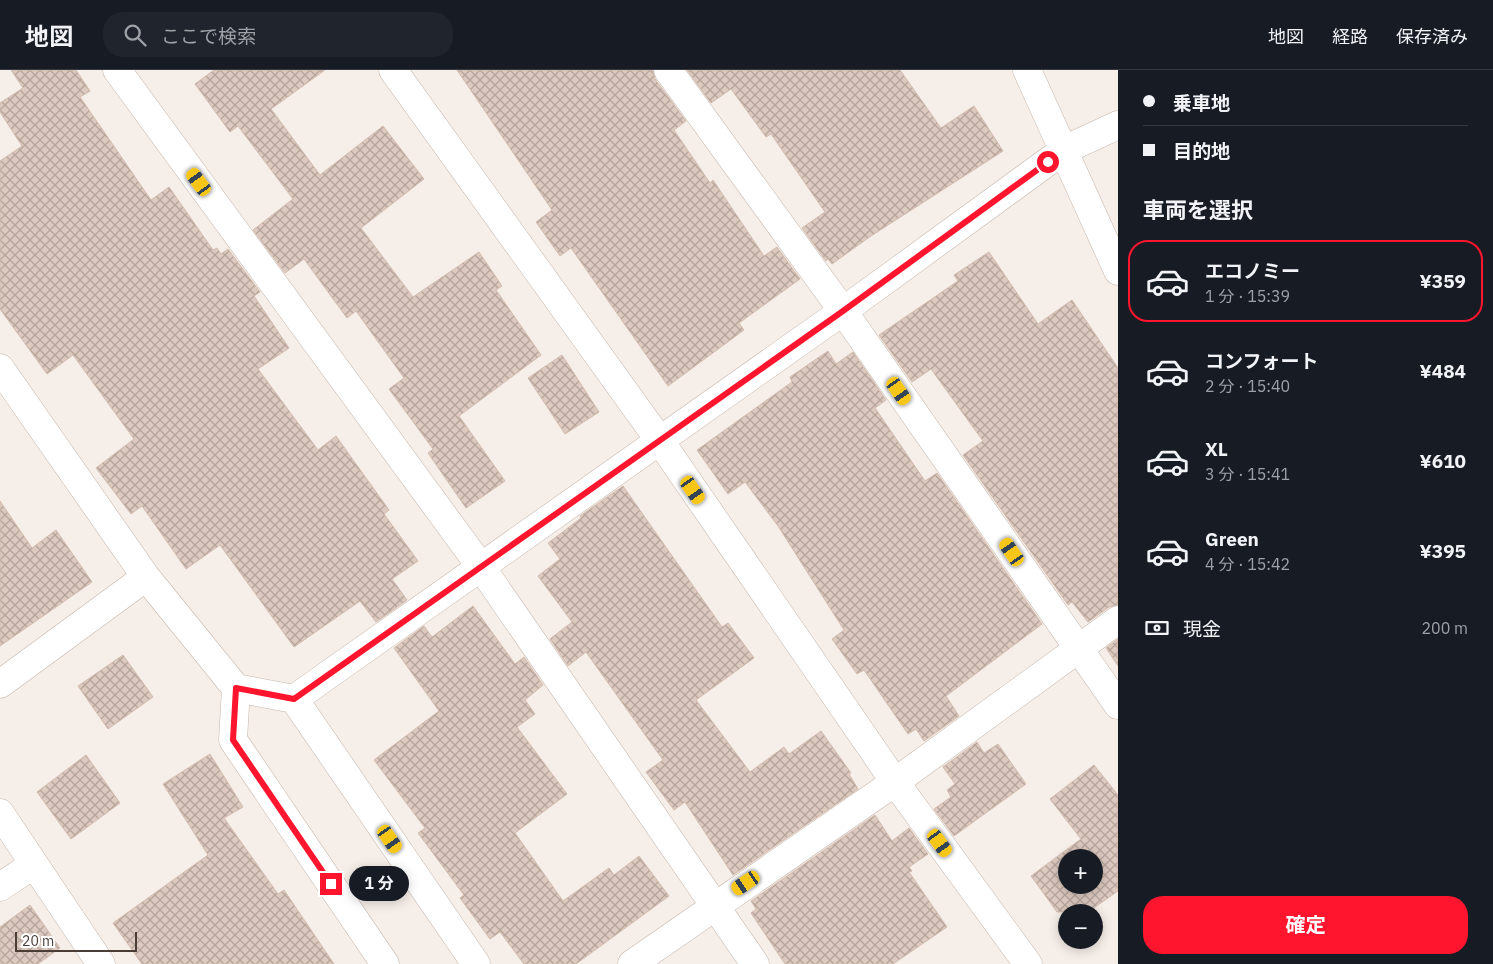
<!DOCTYPE html>
<html lang="ja">
<head>
<meta charset="utf-8">
<style>
	body { margin:0; font-family:"IBM Plex Sans","Noto Sans JP",sans-serif; background:#20242c; color:#f1f3f6; height:100vh; display:flex; flex-direction:column; font-size:19px; white-space:nowrap }
	* { box-sizing:border-box; margin:0 }
	p { font-size:16px; color:#9ea1a6 }
	.icon { flex:none; width:28px; height:28px; fill:none; stroke:currentColor; stroke-width:2; stroke-linecap:round; stroke-linejoin:round }
	.map { position:relative; flex:1; overflow:hidden }
	.sheet { display:flex; flex-direction:column; background:#171b24; width:375px }
	.sheet>* { flex:none }
	.banner { display:grid; align-content:center; height:110px; padding:0 25px; background:#171b24 }
	.controls { position:absolute; left:1058px; top:779px; display:grid; gap:10px }
	.controls a { display:grid; place-items:center; width:45px; height:45px; border-radius:50%; background:#171b24; box-shadow:0 2px 12px #0003; font-size:25px }
	.scale { position:absolute; left:15px; bottom:12px; width:122px; box-sizing:border-box; padding-left:5px; border:2px solid #4a3d35; border-top:0; font-size:14px; line-height:18px; white-space:nowrap; color:#4a3d35; -webkit-text-stroke:4px #fff; paint-order:stroke }
	.end { position:absolute; width:22px; height:22px; margin:-11px; border:6px solid #ff152d; background:#fff; box-shadow:0 0 0 2px #fff }
	.from { border-radius:50% }
	.bubble { position:absolute; height:35px; border-radius:18px; background:#171b24; box-shadow:0 2px 12px #0003; font-size:16px; font-weight:700; line-height:35px; text-align:center }
	.car { position:absolute; width:15px; height:30px; margin:-15px -8px; border-radius:6px; box-shadow:0 0 4px 1px #0007; background:linear-gradient(#f5c518 24%,#345 0 40%,#f5c518 0 76%,#345 0 86%,#f5c518 0) }
	.banner b { display:flex; align-items:center; gap:18px; height:48px; font-size:19px }
	.banner b+b { border-top:1px solid #363941 }
	.banner i { width:12px; height:12px; background:#f1f3f6 }
	ul { padding:0; list-style:none }
	li { display:flex; align-items:center; gap:15px; height:82px; margin:0 10px 8px; padding:0 15px; border:2px solid transparent; border-radius:20px }
	li div { flex:1 }
	li b { display:block; font-size:19px }
	li em { font-style:normal; font-weight:700 }
	li.current { border-color:#ff152d }
	li>.icon { width:45px; height:45px; stroke-width:1.5 }
	h2 { padding:0 25px; font-size:22px; line-height:60px }
	.pay { display:flex; align-items:center; gap:12px; height:55px; padding:0 25px; font-size:19px }
	.pay p { margin-inline-start:auto }
	.button { display:flex; gap:10px; margin-top:auto; padding:10px 25px }
	.button a { flex:1; height:58px; border-radius:20px; background:#ff152d; color:#fff; font-size:20px; font-weight:700; line-height:58px; text-align:center }
	header { display:flex; align-items:center; gap:30px; box-sizing:border-box; height:70px; padding:0 25px; background:#171b24; border-bottom:1px solid #363941 }
	header strong { font-size:24px }
	nav { display:flex; gap:28px; margin-inline-start:auto; font-size:18px }
	.search { width:350px; height:45px; background:#20242c; display:flex; align-items:center; gap:12px; box-sizing:border-box; padding:0 18px; border-radius:20px; color:#9ea1a6; font-size:19px }
	main { display:flex; flex:1; min-height:0 }
	.map>svg:first-child { display:block }
	.building { fill:url(#building-cross-hatch); stroke:#d4bcae; fill-rule:evenodd }
	.lines { fill:none; stroke-linecap:round; stroke-linejoin:round }
	.minor-casing { stroke:#c5b6ac; stroke-width:29 }
	.minor { stroke:#fff; stroke-width:28 }
	.route { stroke:#ff152d; stroke-width:6 }
</style>
</head>
<body>
<header>
<strong>地図</strong>
<div class="search"><svg class="icon" aria-label="search" viewBox="0 0 24 24"><circle cx="10" cy="10" r="6"/><path d="M15 15l6 6"/></svg>ここで検索</div>
<nav><a>地図</a><a>経路</a><a>保存済み</a></nav>
</header>
<main>
<div class="map">
<svg width="1118" height="894" viewBox="0 0 1118 894">
	<defs>
		<pattern id="building-cross-hatch" width="8" height="8" patternUnits="userSpaceOnUse" patternTransform="scale(1.25)"><rect width="8" height="8" fill="#dcc9bf"/><path d="M0 0l8 8M0 8l8-8" fill="none" stroke="#b4a49c"/></pattern>
	</defs>
	<rect width="100%" height="100%" fill="#f6eee8"/>
	<path class="building" d="M11,0H76L90,21L80,27L151,130L169,117L213,180L217,178L221,184L228,179L260,222L254,226L289,278L258,299L318,380L336,366L389,440L384,444L418,491L392,509L407,530L376,552L360,531L294,577L220,475L186,499L142,436L131,444L96,398L134,369L73,285L47,304L0,239V91L22,76L0,42V33L23,18Z
		M214,0H325L271,39L320,105L383,56L424,109L361,158L413,227L479,182L502,216L496,220L541,285L459,346L505,411L466,438L428,383L433,379L389,319L404,308L356,241L347,248L304,189L285,203L253,160L293,129L238,56L230,62L195,14Z
		M457,0H653L655,9L686,51L674,60L710,113L713,110L764,186L777,177L800,209L739,253L744,260L668,316L571,178L560,186L536,152L552,140Z
		M687,0H900L941,58L974,36L1003,81L871,166L832,194L828,189L826,191L802,158L825,142L771,64L766,67L731,19L711,33Z
		M989,182L1038,254L1072,230L1118,298V535L1109,537L1088,552L1072,532L1068,535L963,385L983,371L931,299L912,312L879,265L958,211L954,205Z
		M828,281L836,294L853,282L886,330L875,338L925,411L937,403L1042,554L946,626L959,646L924,671L916,659L908,664L864,600L857,604L832,569L844,560L778,456L745,412L728,424L697,380L792,312L790,307Z
		M562,285L599,342L565,364L528,308Z
		M623,416L722,557L728,553L754,588L696,630L750,702L784,677L789,684L821,661L851,703L849,704L858,719L733,805L685,732L674,740L646,702L663,690L586,582L568,596L550,569L572,552L538,506L560,489L548,473L581,448L580,446Z
		M0,431L32,478L56,460L92,512L0,576Z
		M473,536L515,594L524,587L543,615L525,630L535,644L517,657L567,724L515,763L563,831L609,798L614,805L639,786L669,826L576,894H524L500,862L490,869L460,828L464,825L418,763L425,758L374,690L439,641L394,578L424,556L432,567Z
		M1118,569V596L1106,578Z
		M123,585L153,627L108,659L78,616Z
		M977,672L984,683L998,674L1026,714L954,766L934,739L951,727L947,720L955,714L943,697Z
		M210,684L243,737L224,748L278,824L284,820L334,894H142L113,853L208,785L163,714Z
		M86,685L120,733L71,769L37,722Z
		M1094,695L1118,725V821L1088,842H1057L1031,806L1081,769L1050,729ZM1066,788H1094V815H1066Z
		M875,745L892,771L909,758L928,784L909,797L912,801L909,802L947,857L893,894H785L751,843L756,839L751,831Z
		M30,835L60,878L38,894H0V857Z"/>
	<g class="lines">
		<g class="minor-casing">
			<path id="minor" d="M117,0L481,497L755,894
				M393,0L660,371L895,712L1028,894
				M668,0L843,241L1118,635
				M1027,0L1118,201
				M0,298L146,507L236,618L294,629L476,894
				M0,614L146,507
				M236,618L233,670L385,894
				M294,629L843,241L1064,80L1118,55
				M0,743L101,894
				M0,817L33,795
				M632,894L895,712L1118,550"/>
		</g>
		<use href="#minor" class="minor"/>
	</g>
	<g class="lines">
		<path class="route" d="M331,814L233,670L236,618L294,629L843,241L1048,92"/>
	</g>
</svg>
<div class="controls">
<a>+</a>
<a>−</a>
</div>
<div class="scale">20 m</div>
<i class="end from" style="left:1048px;top:92px"></i>
<i class="end" style="left:331px;top:814px"></i>
<div class="bubble" style="left:349px;top:796px;width:60px">1 分</div>
<i class="car" style="left:199px;top:112px;rotate:324deg"></i>
<i class="car" style="left:899px;top:321px;rotate:145deg"></i>
<i class="car" style="left:693px;top:420px;rotate:145deg"></i>
<i class="car" style="left:1012px;top:482px;rotate:325deg"></i>
<i class="car" style="left:390px;top:769px;rotate:145deg"></i>
<i class="car" style="left:940px;top:773px;rotate:144deg"></i>
<i class="car" style="left:746px;top:813px;rotate:236deg"></i>
</div>
<section class="sheet">
<div class="banner">
<b><i class="from"></i>乗車地</b>
<b><i></i>目的地</b>
</div>
<h2>車両を選択</h2>
<ul>
<li class="current"><svg class="icon" aria-label="car" viewBox="0 0 24 24"><path d="M5 17H2v-5l4-1 3-4h7l3 4 3 1v5h-3M9 17h6M6 11h13"/><circle cx="7" cy="17" r="2"/><circle cx="17" cy="17" r="2"/></svg><div><b>エコノミー</b><p>1 分 · 15:39</p></div><em>¥359</em></li>
<li><svg class="icon" aria-label="car" viewBox="0 0 24 24"><path d="M5 17H2v-5l4-1 3-4h7l3 4 3 1v5h-3M9 17h6M6 11h13"/><circle cx="7" cy="17" r="2"/><circle cx="17" cy="17" r="2"/></svg><div><b>コンフォート</b><p>2 分 · 15:40</p></div><em>¥484</em></li>
<li><svg class="icon" aria-label="car" viewBox="0 0 24 24"><path d="M5 17H2v-5l4-1 3-4h7l3 4 3 1v5h-3M9 17h6M6 11h13"/><circle cx="7" cy="17" r="2"/><circle cx="17" cy="17" r="2"/></svg><div><b>XL</b><p>3 分 · 15:41</p></div><em>¥610</em></li>
<li><svg class="icon" aria-label="car" viewBox="0 0 24 24"><path d="M5 17H2v-5l4-1 3-4h7l3 4 3 1v5h-3M9 17h6M6 11h13"/><circle cx="7" cy="17" r="2"/><circle cx="17" cy="17" r="2"/></svg><div><b>Green</b><p>4 分 · 15:42</p></div><em>¥395</em></li>
</ul>
<div class="pay"><svg class="icon" aria-label="cash" viewBox="0 0 24 24"><path d="M3 7h18v10H3z"/><circle cx="12" cy="12" r="2"/></svg>現金<p>200 m</p></div>
<div class="button"><a>確定</a></div>
</section>
</main>
</body>
</html>
